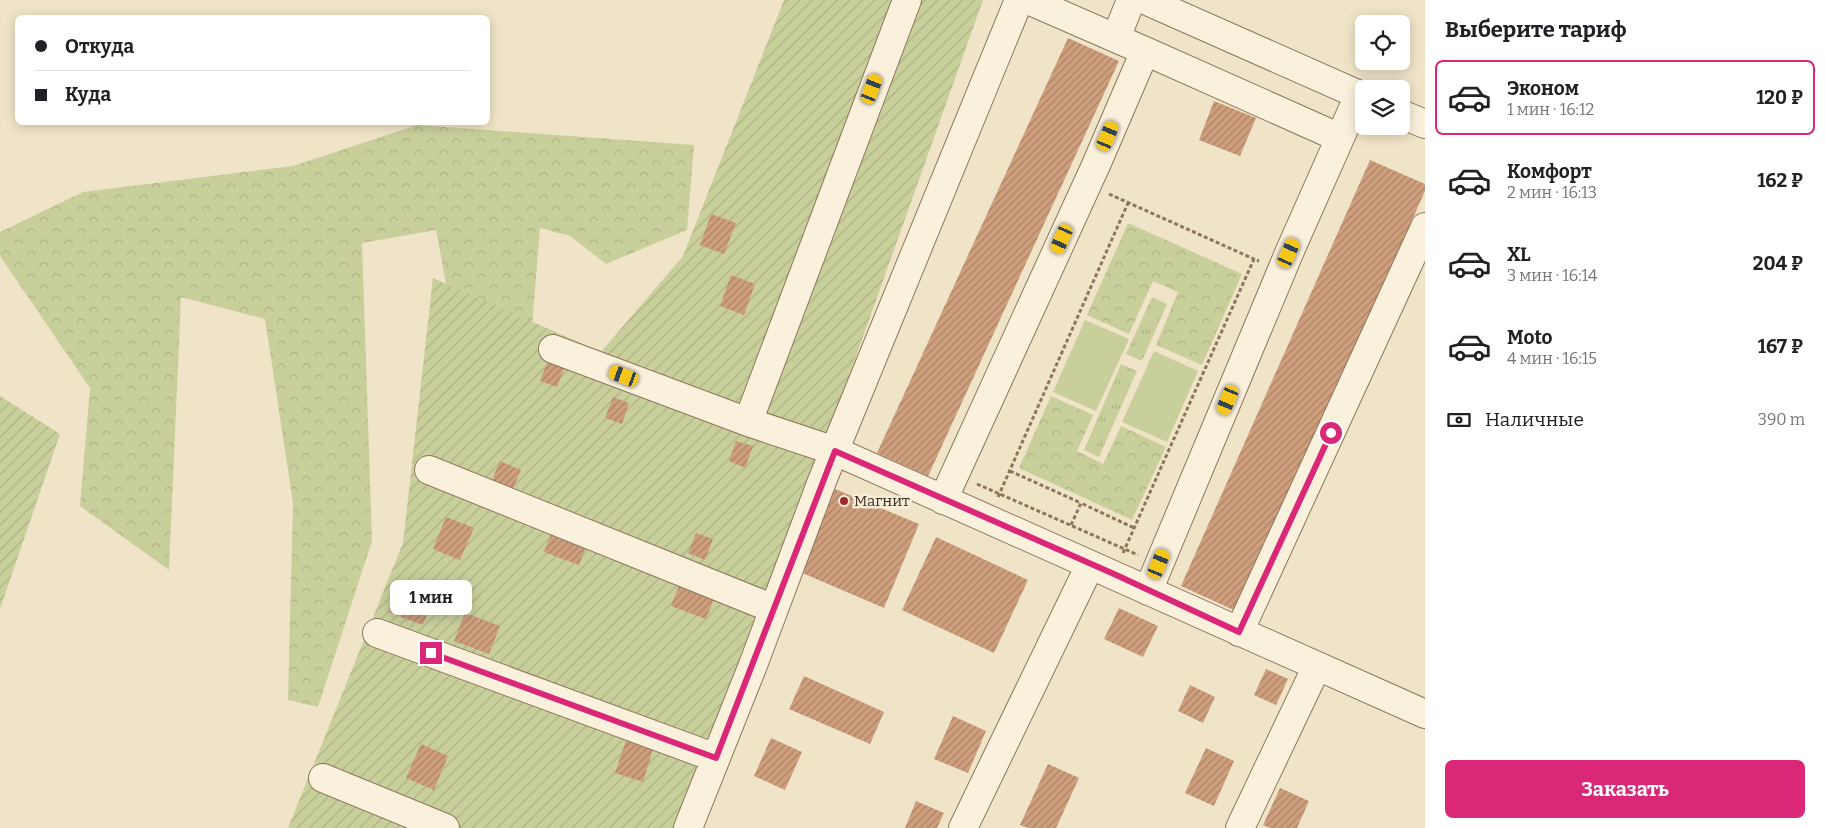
<!DOCTYPE html>
<html lang="ru">
<head>
<meta charset="utf-8">
<style>
	body { margin:0; font-family:Bitter,serif; background:#f2f2f2; color:#202124; height:100vh; display:flex; flex-direction:column; font-size:19px; white-space:nowrap }
	* { box-sizing:border-box; margin:0 }
	p { font-size:16px; color:#757577 }
	.icon { flex:none; width:28px; height:28px; fill:none; stroke:currentColor; stroke-width:2; stroke-linecap:round; stroke-linejoin:round }
	.map { position:relative; flex:1; overflow:hidden }
	.panel { display:flex; flex-direction:column; background:#fff; width:400px }
	.panel>* { flex:none }
	.top-card { position:absolute; left:15px; top:15px; width:475px; height:110px; border-radius:8px; box-shadow:0 2px 12px #0003; display:grid; align-content:center; height:110px; padding:0 20px; background:#fff }
	.controls { position:absolute; left:1355px; top:15px; display:grid; gap:10px }
	.controls a { display:grid; place-items:center; width:55px; height:55px; border-radius:8px; background:#fff; box-shadow:0 2px 12px #0003; font-size:25px }
	.end { position:absolute; width:22px; height:22px; margin:-11px; border:6px solid #db2777; background:#fff; box-shadow:0 0 0 2px #fff }
	.from { border-radius:50% }
	.bubble { position:absolute; height:35px; border-radius:8px; background:#fff; box-shadow:0 2px 12px #0003; font-size:16px; font-weight:700; line-height:35px; text-align:center }
	.car { position:absolute; width:15px; height:30px; margin:-15px -8px; border-radius:6px; box-shadow:0 0 4px 1px #0007; background:linear-gradient(#f5c518 24%,#345 0 40%,#f5c518 0 76%,#345 0 86%,#f5c518 0) }
	.top-card b { display:flex; align-items:center; gap:18px; height:48px; font-size:19px }
	.top-card b+b { border-top:1px solid #e0e0e0 }
	.top-card i { width:12px; height:12px; background:#202124 }
	ul { padding:0; list-style:none }
	li { display:flex; align-items:center; gap:15px; height:75px; margin:0 10px 8px; padding:0 10px; border:2px solid transparent; border-radius:8px }
	li div { flex:1 }
	li b { display:block; font-size:19px }
	li em { font-style:normal; font-weight:700 }
	li.on { border-color:#db2777 }
	li>.icon { width:45px; height:45px; stroke-width:1.5 }
	h2 { padding:0 20px; font-size:22px; line-height:60px }
	.pay { display:flex; align-items:center; gap:12px; height:55px; padding:0 20px; font-size:19px }
	.pay p { margin-inline-start:auto }
	.button { display:flex; gap:10px; margin-top:auto; padding:10px 20px }
	.button a { flex:1; height:58px; border-radius:8px; background:#db2777; color:#fff; font-size:20px; font-weight:700; line-height:58px; text-align:center }
	main { display:flex; flex:1; min-height:0 }
	.map>svg:first-child { display:block }
	.grass { fill:url(#grass-tufts) }
	.forest { fill:url(#forest-crowns) }
	.garden { fill:url(#garden-furrows) }
	.pitch { fill:#c9cf9b }
	.building { fill:url(#building-hatch) }
	.lines { fill:none; stroke-linecap:round; stroke-linejoin:round }
	.minor-casing { stroke:#8d765c; stroke-width:30 }
	.path { stroke:#8d765c; stroke-width:3; stroke-dasharray:4 2.5; stroke-linecap:butt }
	.minor { stroke:#faf1dc; stroke-width:28 }
	.route { stroke:#db2777; stroke-width:6 }
	.poi-dot { fill:#9e2a2b; stroke:#f7eed8; stroke-width:2 }
	.labels { text-anchor:middle; dominant-baseline:central; stroke-width:5; stroke-linejoin:round; paint-order:stroke }
	.poi-label { font-size:15px; fill:#3d2e20; stroke:#f7eed8; text-anchor:start }
</style>
</head>
<body>
<main>
<div class="map">
<svg width="1425" height="828" viewBox="0 0 1425 828">
	<defs>
		<pattern id="grass-tufts" width="24" height="20" patternUnits="userSpaceOnUse" patternTransform="scale(1.25)"><rect width="24" height="20" fill="#c9cf9b"/><path d="M3 7l-1-3M5 7V3M7 7l1-3M15 17l-1-3M17 17v-4M19 17l1-3" fill="none" stroke="#aeb285"/></pattern>
		<pattern id="forest-crowns" width="20" height="18" patternUnits="userSpaceOnUse" patternTransform="scale(1.25)"><rect width="20" height="18" fill="#c9cf9b"/><path d="M2 6a3 3 0 1 1 6 0M12 15a3 3 0 1 1 6 0" fill="none" stroke="#aeb285"/></pattern>
		<pattern id="garden-furrows" width="10" height="10" patternUnits="userSpaceOnUse" patternTransform="scale(1.25)"><rect width="10" height="10" fill="#c9cf9b"/><path d="M-1 1l2-2M0 10L10 0M9 11l2-2" fill="none" stroke="#aeb285"/></pattern>
		<pattern id="building-hatch" width="6" height="6" patternUnits="userSpaceOnUse" patternTransform="scale(1.25)"><rect width="6" height="6" fill="#cf9f7d"/><path d="M-1 1l2-2M0 6l6-6M5 7l2-2" fill="none" stroke="#a98266"/></pattern>
	</defs>
	<rect width="100%" height="100%" fill="#f0e4c8"/>
	<path class="grass" d="M1152,297L1167,304L1142,361L1126,354Z
		M1121,364L1137,371L1099,457L1084,450Z"/>
	<path class="forest" d="M417,125L694,145L687,230L606,264L570,236L540,228L530,351L457,342L436,230L362,243L372,541L318,707L288,700L293,503L265,319L181,297L169,570L80,506L90,388L0,256V232L83,192L293,166Z
		M1128,223L1242,274L1202,365L1156,345L1178,292L1153,281L1129,334L1087,315Z
		M1051,396L1093,415L1077,451L1103,464L1121,426L1166,447L1132,520L1019,468Z"/>
	<path class="garden" d="M784,0H983L843,393L675,828H288L403,543L433,278L601,352L683,256Z
		M0,396L60,434L0,609Z"/>
	<path class="pitch" d="M1085,320L1129,339L1096,411L1053,392Z
		M1154,351L1198,371L1167,442L1122,422Z"/>
	<path class="building" d="M1068,38L1119,61L928,476L877,453Z
		M1214,101L1256,118L1240,156L1199,140Z
		M1370,160L1425,184V191L1238,612L1181,586Z
		M711,214L736,223L724,254L700,245Z
		M731,275L755,284L744,315L720,306Z
		M548,360L565,366L557,387L540,381Z
		M613,397L629,403L622,424L605,418Z
		M736,441L753,446L745,468L729,461Z
		M500,461L521,470L512,491L491,483Z
		M835,489L919,524L884,608L800,572Z
		M446,517L474,528L460,560L433,549Z
		M555,524L590,537L579,565L544,552Z
		M696,533L713,539L705,560L688,553Z
		M936,537L1028,580L994,653L902,610Z
		M682,578L717,591L706,619L671,606Z
		M399,584L434,597L423,625L388,612Z
		M1119,608L1158,626L1143,657L1104,639Z
		M465,613L500,626L489,654L454,641Z
		M1266,669L1288,679L1276,705L1254,695Z
		M804,676L884,712L870,744L789,709Z
		M1190,685L1215,697L1203,723L1178,711Z
		M953,716L986,731L968,773L934,759Z
		M771,738L802,752L785,790L754,776Z
		M626,740L653,749L643,782L615,773Z
		M421,744L448,756L434,790L406,778Z
		M1206,748L1234,761L1214,806L1185,793Z
		M1048,764L1079,778L1056,828H1028L1020,825Z
		M1280,788L1309,801L1297,828H1270L1263,825Z
		M916,801L944,813L937,828H905Z"/>
	<g class="lines">
		<g class="minor-casing">
			<path id="minor" d="M1145,0L1364,97
				M1116,38L1131,0
				M1145,51L1340,138
				M1401,114L1425,124
				M553,349L748,422L835,451L1425,714
				M748,422L907,0
				M429,470L774,609
				M943,500L1096,165L1145,51L1028,0
				M1148,591L1289,253L1359,95
				M1239,632L1425,227
				M377,633L716,758
				M323,778L445,828
				M688,828L753,665L822,481L1019,0
				M963,828L1090,565
				M1240,828L1317,666"/>
		</g>
		<path class="path" d="M1109,194L1254,259
			M1010,471L1081,503
			M977,484L1138,555
			M998,497L1128,203
			M1071,525L1081,503L1134,528
			M1123,553L1254,259L1259,261"/>
		<use href="#minor" class="minor"/>
	</g>
	<g class="lines">
		<path class="route" d="M431,653L716,758L835,451L1114,574L1239,632L1331,433"/>
	</g>
	<circle class="poi-dot" cx="844" cy="501" r="5"/>
	<g class="labels">
		<g class="poi-label">
			<text x="854" y="501">Магнит</text>
		</g>
	</g>
</svg>
<div class="controls">
<a><svg class="icon" aria-label="locate" viewBox="0 0 24 24"><circle cx="12" cy="12" r="6"/><path d="M12 2v4M12 18v4M2 12h4M18 12h4"/></svg></a>
<a><svg class="icon" aria-label="layers" viewBox="0 0 24 24"><path d="M12 4l9 5-9 5-9-5zM3 14l9 5 9-5"/></svg></a>
</div>
<i class="end from" style="left:1331px;top:433px"></i>
<i class="end" style="left:431px;top:653px"></i>
<div class="bubble" style="left:390px;top:580px;width:82px">1 мин</div>
<i class="car" style="left:872px;top:89px;rotate:21deg"></i>
<i class="car" style="left:1108px;top:136px;rotate:23deg"></i>
<i class="car" style="left:1062px;top:239px;rotate:204deg"></i>
<i class="car" style="left:1289px;top:253px;rotate:24deg"></i>
<i class="car" style="left:624px;top:376px;rotate:291deg"></i>
<i class="car" style="left:1228px;top:400px;rotate:203deg"></i>
<i class="car" style="left:1159px;top:564px;rotate:23deg"></i>
<div class="top-card">
<b><i class="from"></i>Откуда</b>
<b><i></i>Куда</b>
</div>
</div>
<section class="panel">
<h2>Выберите тариф</h2>
<ul>
<li class="on"><svg class="icon" aria-label="car" viewBox="0 0 24 24"><path d="M5 17H2v-5l4-1 3-4h7l3 4 3 1v5h-3M9 17h6M6 11h13"/><circle cx="7" cy="17" r="2"/><circle cx="17" cy="17" r="2"/></svg><div><b>Эконом</b><p>1 мин · 16:12</p></div><em>120 ₽</em></li>
<li><svg class="icon" aria-label="car" viewBox="0 0 24 24"><path d="M5 17H2v-5l4-1 3-4h7l3 4 3 1v5h-3M9 17h6M6 11h13"/><circle cx="7" cy="17" r="2"/><circle cx="17" cy="17" r="2"/></svg><div><b>Комфорт</b><p>2 мин · 16:13</p></div><em>162 ₽</em></li>
<li><svg class="icon" aria-label="car" viewBox="0 0 24 24"><path d="M5 17H2v-5l4-1 3-4h7l3 4 3 1v5h-3M9 17h6M6 11h13"/><circle cx="7" cy="17" r="2"/><circle cx="17" cy="17" r="2"/></svg><div><b>XL</b><p>3 мин · 16:14</p></div><em>204 ₽</em></li>
<li><svg class="icon" aria-label="car" viewBox="0 0 24 24"><path d="M5 17H2v-5l4-1 3-4h7l3 4 3 1v5h-3M9 17h6M6 11h13"/><circle cx="7" cy="17" r="2"/><circle cx="17" cy="17" r="2"/></svg><div><b>Moto</b><p>4 мин · 16:15</p></div><em>167 ₽</em></li>
</ul>
<div class="pay"><svg class="icon" aria-label="cash" viewBox="0 0 24 24"><path d="M3 7h18v10H3z"/><circle cx="12" cy="12" r="2"/></svg>Наличные<p>390 m</p></div>
<div class="button"><a>Заказать</a></div>
</section>
</main>
</body>
</html>
